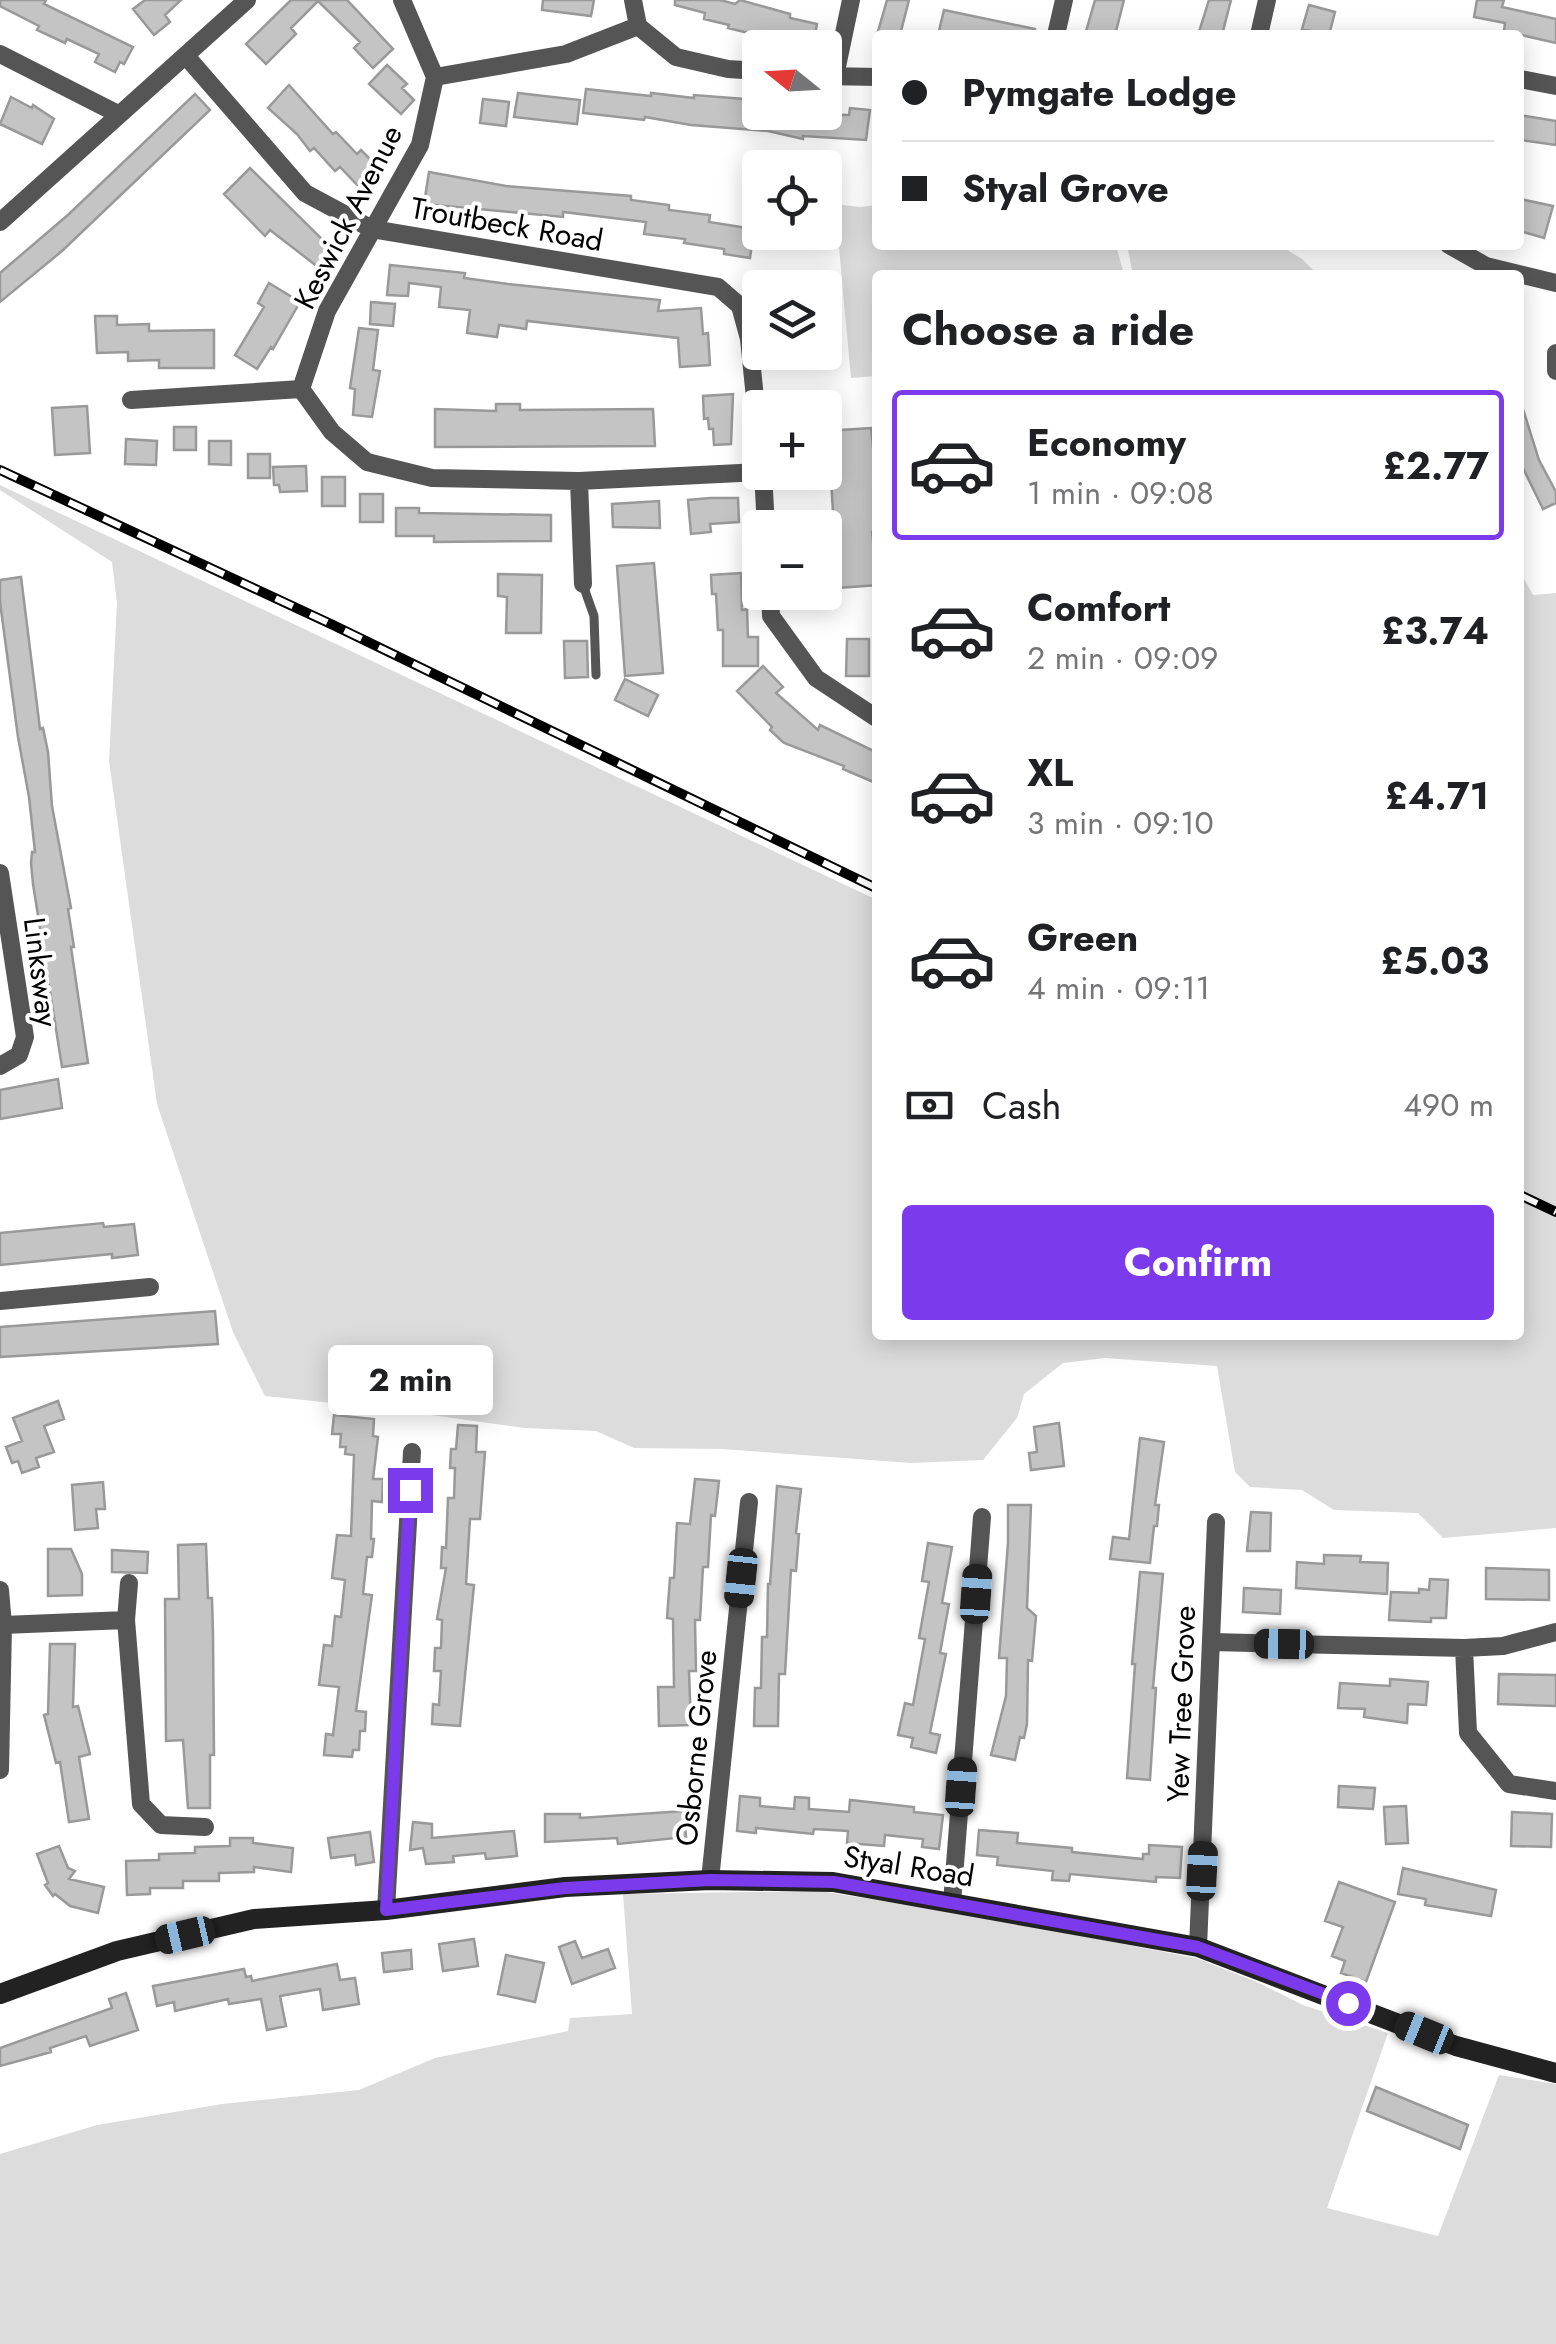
<!DOCTYPE html>
<html lang="en">
<head>
<meta charset="utf-8">
<style>
	body { margin:0; font-family:Jost,sans-serif; background:#f6f6f6; color:#202124; height:100vh; display:flex; flex-direction:column; font-size:38px; white-space:nowrap }
	* { box-sizing:border-box; margin:0 }
	p { font-size:32px; color:#757577 }
	.icon { flex:none; width:55px; height:55px; fill:none; stroke:currentColor; stroke-width:2; stroke-linecap:round; stroke-linejoin:round }
	.map { position:relative; flex:1; overflow:hidden }
	.sheet { position:absolute; left:872px; top:270px; width:652px; height:1070px; display:flex; flex-direction:column; background:#fff; border-radius:10px; box-shadow:0 5px 25px #0003 }
	.sheet>* { flex:none }
	.banner { position:absolute; left:872px; top:30px; width:652px; height:220px; border-radius:10px; box-shadow:0 5px 25px #0003; display:grid; align-content:center; height:220px; padding:0 30px; background:#fff }
	.needle { width:65px; rotate:288deg }
	.fabs { position:absolute; left:742px; top:30px; display:grid; gap:20px }
	.fabs a { display:grid; place-items:center; width:100px; height:100px; border-radius:10px; background:#fff; box-shadow:0 5px 25px #0003; font-size:50px }
	.end { position:absolute; width:45px; height:45px; margin:-22px; border:12px solid #7c3aed; background:#fff; box-shadow:0 0 0 5px #fff }
	.from { border-radius:50% }
	.bubble { position:absolute; height:70px; border-radius:10px; background:#fff; box-shadow:0 5px 25px #0003; font-size:32px; font-weight:700; line-height:70px; text-align:center }
	.car { position:absolute; width:30px; height:60px; margin:-30px -15px; border-radius:12px; box-shadow:0 0 8px 2px #0007; background:linear-gradient(#222 24%,#8ab4d8 0 40%,#222 0 76%,#8ab4d8 0 86%,#222 0) }
	.banner b { display:flex; align-items:center; gap:35px; height:95px; font-size:38px }
	.banner b+b { border-top:2px solid #e0e0e0 }
	.banner i { width:25px; height:25px; background:#202124 }
	ul { padding:0; list-style:none }
	li { display:flex; align-items:center; gap:30px; height:150px; margin:0 20px 15px; padding:0 10px; border:5px solid transparent; border-radius:10px }
	li div { flex:1 }
	li b { display:block; font-size:38px }
	li em { font-style:normal; font-weight:700 }
	li.on { border-color:#7c3aed }
	li>.icon { width:90px; height:90px; stroke-width:1.5 }
	h2 { padding:0 30px; font-size:45px; line-height:120px }
	.pay { display:flex; align-items:center; gap:25px; height:110px; padding:0 30px; font-size:38px }
	.pay p { margin-inline-start:auto }
	.action { display:flex; gap:20px; margin-top:auto; padding:20px 30px }
	.action a { flex:1; height:115px; border-radius:10px; background:#7c3aed; color:#fff; font-size:40px; font-weight:700; line-height:115px; text-align:center }
	.map>svg:first-child { display:block }
	.green { fill:#dcdcdc }
	.building { fill:#c4c4c4; stroke:#999; stroke-width:2.5 }
	.lines { fill:none; stroke-linecap:round; stroke-linejoin:round }
	.lane { stroke:#555; stroke-width:9 }
	.street { stroke:#555; stroke-width:18 }
	.secondary { stroke:#222; stroke-width:20 }
	.rail-casing { stroke:#000; stroke-width:10 }
	.rail { stroke:#fff; stroke-width:6; stroke-dasharray:19; stroke-linecap:butt }
	.route { stroke:#7c3aed; stroke-width:12 }
	.labels { text-anchor:middle; dominant-baseline:central; stroke-width:8; stroke-linejoin:round; paint-order:stroke }
	.street-label { font-size:30px; fill:#000; stroke:#fff }
</style>
</head>
<body>
<div class="map">
<svg width="1556" height="2344" viewBox="0 0 1556 2344">
	<rect width="100%" height="100%" fill="#fff"/>
	<path class="green" d="M835,204L860,207L877,205L878,245H1116L1124,275H878L877,376L851,378Z
		M1127,245H1279L1302,259L1318,275H1133Z
		M0,485L877,900L878,1335H1520V571L1533,595L1556,593V1528L1443,1538L1418,1513L1334,1510L1302,1490L1250,1487L1235,1472L1217,1366L1105,1358L1063,1363L1024,1394L1017,1418L983,1460L911,1463L722,1449L634,1448L596,1431L525,1428L381,1408L265,1396L233,1332L157,1104L109,761L117,603L112,562L0,490Z
		M820,1891L999,1920L1196,1958L1257,1982L1303,2005L1388,2033L1327,2208L1438,2236L1499,2075L1556,2084V2344H0V2154L97,2125L222,2104L359,2090L435,2058L568,2031L570,2018L632,2014L623,1894Z"/>
	<path class="building" d="M0,0H46L44,4L133,47L124,64L120,62L115,72L95,62L99,54L67,39L65,43L37,30L39,26L0,6Z
		M145,0H181L165,15L170,22L154,35L133,9Z
		M291,0H347L393,49L373,68L354,48L360,42L318,1L291,28L296,34L266,64L246,44Z
		M543,0H594L591,16L542,10Z
		M675,0H720L735,4L740,0L790,14V18L817,24L813,45L787,39L786,42L728,28L729,25L704,19L705,13L675,5Z
		M887,0H909L900,35H877Z
		M1095,0H1124L1115,35H1085Z
		M1209,0H1231L1222,35H1198Z
		M1477,0H1504L1502,7L1556,19V43L1504,31L1505,23L1474,17Z
		M1309,5L1335,12L1329,35L1302,29Z
		M944,10L1035,29L1034,35H938Z
		M387,65L407,84L402,88L414,100L401,114L369,84Z
		M289,85L333,134L336,132L357,154L361,150L381,170L361,189L340,167L335,171L314,148L310,151L297,134L268,108Z
		M586,89L651,96V93L694,98V95L757,100L756,112L849,115L850,108L870,110L866,140L803,136V139L768,131L691,125L645,117L644,120L583,113Z
		M518,93L580,100L577,124L514,117Z
		M195,94L210,110L62,251L0,302V273L69,214Z
		M11,97L32,108L33,105L54,119L42,144L0,124Z
		M483,99L509,102L506,126L480,123Z
		M1520,115L1556,121V145L1520,140Z
		M250,168L333,250L318,267L270,230L265,236L224,194Z
		M429,172L506,186L631,196V200L669,205V210L710,215L709,222L754,229L750,258L724,254V249L684,243L685,239L644,234L646,222L563,212V217L424,204Z
		M1520,199L1553,206L1544,238L1520,231Z
		M390,265L465,273L464,278L508,284L660,300L658,311L701,308L703,334L708,333L710,365L680,367L678,338L527,321L526,329L499,325L497,337L467,333L470,310L439,307L441,287L409,283L408,296L387,295Z
		M269,283L300,302L273,349L271,347L257,369L235,355L264,307L258,303Z
		M371,302L395,304L393,326L370,324Z
		M95,316H117V325L149,324V331L214,330V368H159V360L128,361V352L97,353Z
		M359,328L378,330L373,370L380,371L372,417L353,415L355,389L350,388Z
		M733,394L731,444L714,445L713,429H709L708,418L704,419L703,396Z
		M496,404H520V410L653,409L655,446L435,447V409L496,411Z
		M87,406L90,453L55,455L52,408Z
		M1523,409L1539,460L1556,492V503L1543,509L1520,462V410Z
		M174,427H196V450H174Z
		M871,428L878,494V532H872L878,585L838,588L837,566H830L828,530L834,529L831,479H825V431Z
		M126,439L157,441L156,465L125,464Z
		M209,441H231V465L209,464Z
		M248,454H270V478H248Z
		M306,466L307,491L280,492L279,485H274L273,467Z
		M322,477H345V506H322Z
		M360,494H383V522H360Z
		M710,498H738L739,522L710,524L711,532L691,534L688,500Z
		M659,501L660,528L613,527L612,504Z
		M396,508H419V513L551,515V541L434,542V536H396Z
		M654,563L663,673L625,676L617,566Z
		M741,573L742,610L747,609L748,637H758V666H723V630H718L716,594H712L711,575Z
		M498,574L542,575L541,633H506L507,597L498,596Z
		M21,577L40,729L43,728L48,752L52,806L71,908L68,909L74,947H71L88,1063L62,1067L33,884L31,863L32,852H35L29,797L18,737L0,602V580Z
		M847,639H869V676H846Z
		M564,641H587L588,677L565,678Z
		M763,666L783,687L776,693L818,730L820,725L878,753V784L843,769L844,766L784,743L770,730L772,727L737,691Z
		M625,679L658,695L648,716L615,700Z
		M58,1079L62,1108L0,1119V1090Z
		M103,1223L104,1227L134,1224L138,1255L112,1258V1254L0,1265V1233Z
		M215,1311L218,1344L0,1357V1327Z
		M58,1401L64,1419L44,1426L54,1452L36,1458L39,1467L22,1473L18,1461L12,1463L6,1447L22,1441L13,1418Z
		M334,1415L374,1419L373,1436L378,1437L373,1479H383L382,1502L372,1501L371,1539H374L372,1557H367L363,1594L372,1595L356,1711L366,1712L365,1731H360L359,1750H353L352,1757L324,1755L326,1734L333,1735L339,1687L319,1685L324,1645L332,1646L335,1616L341,1617L345,1580L332,1578L337,1535L351,1536L354,1455L345,1454L346,1447H340L341,1434H332Z
		M1059,1423L1064,1466L1031,1470L1029,1453L1037,1452L1034,1427Z
		M458,1425L477,1426L476,1452H485L480,1519H470L466,1584L474,1585L460,1726L432,1724L433,1704L439,1705L441,1671H434L435,1648H441L442,1620L437,1619L446,1568H441L442,1547L446,1548L448,1498H454L455,1468H450L451,1449H456Z
		M1140,1438L1164,1442L1155,1505H1159L1157,1526H1154L1150,1563L1110,1559L1113,1537L1129,1539Z
		M695,1479L719,1481L715,1516L711,1515L708,1567H703L700,1620H695L696,1671H689L691,1725L659,1726L658,1687H674L673,1619L667,1618L670,1578H674L677,1523L690,1524Z
		M103,1482L105,1509H96L98,1528L75,1530L72,1485Z
		M777,1486L801,1489L796,1533L799,1534L796,1571L791,1570L785,1674H779L778,1726H754L755,1688H761L762,1637H767L768,1584H770Z
		M1008,1505H1031L1027,1608L1036,1616L1032,1661L1028,1660L1027,1724L1024,1738L1020,1737L1015,1760L991,1755L1006,1696L1007,1658H999L1008,1543Z
		M1251,1512L1271,1513L1270,1551H1247Z
		M928,1543L952,1547L942,1603L949,1604L940,1653L946,1654L930,1733L940,1735L936,1753L911,1747L913,1738L898,1735L905,1703L913,1705L925,1639L919,1638L929,1582L922,1581Z
		M206,1544L208,1598H212L213,1633L214,1755H210V1808H188L183,1740L166,1741L165,1599H179L178,1545Z
		M48,1549H71L82,1574V1595L48,1596Z
		M112,1550L148,1552L147,1573L112,1572Z
		M1324,1555L1361,1556L1360,1562L1388,1563L1387,1594L1296,1588L1297,1562L1324,1564Z
		M1486,1568L1549,1570V1600L1486,1599Z
		M1140,1572L1163,1574L1153,1688H1156L1150,1780L1127,1778L1135,1664H1132Z
		M1430,1579L1448,1580L1446,1618H1431V1622L1389,1620L1391,1592L1419,1593V1589L1429,1590Z
		M1244,1588L1281,1590L1280,1614L1243,1612Z
		M50,1644H75L73,1707L78,1706L90,1754L79,1757L89,1819L69,1822L60,1762L56,1763L44,1715L48,1714Z
		M1499,1674L1556,1675V1706L1498,1704Z
		M1390,1679L1428,1682L1426,1705L1408,1704L1407,1723L1364,1717L1365,1709L1338,1708L1340,1683L1390,1686Z
		M1339,1786L1375,1788L1373,1809L1338,1807Z
		M740,1796L760,1798V1806L794,1809L795,1797L809,1798V1809L849,1812L850,1800L914,1807V1812L943,1815L939,1849L922,1847L923,1839L885,1835L884,1846L847,1843L848,1831L814,1829L813,1834L756,1828V1833L737,1831Z
		M1406,1806L1408,1843L1386,1844L1384,1807Z
		M684,1811L686,1837L618,1844L617,1838L545,1842V1814H580V1818Z
		M1512,1812L1552,1814L1551,1847L1511,1846Z
		M413,1822L432,1824V1838L514,1831L517,1856L486,1859L485,1853L453,1856L454,1862L426,1864L423,1848L410,1850Z
		M979,1830L1018,1833L1017,1843L1072,1848V1852L1143,1859V1854H1149V1845L1182,1847L1180,1878L1156,1877V1882L1070,1874L1069,1881L1052,1880L1053,1871L997,1865L998,1857L977,1855Z
		M370,1832L374,1862L356,1865L355,1855L331,1858L328,1838Z
		M230,1838H253V1843L293,1848L291,1872L254,1867V1872L219,1873V1881H183V1888H150V1894L127,1895L126,1861L159,1860V1854L195,1853V1847L230,1846Z
		M59,1846L68,1868L75,1871L69,1879L104,1887L98,1913L70,1906L55,1894L53,1896L45,1885L48,1883L37,1854Z
		M1403,1868L1496,1890L1491,1916L1425,1905L1426,1899L1398,1894Z
		M1339,1882L1395,1902L1366,1982L1341,1973L1345,1961L1332,1956L1343,1927L1325,1921Z
		M474,1939L478,1966L443,1971L439,1944Z
		M575,1941L582,1958L608,1949L615,1968L572,1984L559,1947Z
		M411,1950L412,1969L384,1972L382,1953Z
		M506,1955L544,1963L535,2002L498,1994Z
		M337,1964L340,1980L355,1978L359,2004L323,2010L320,1989L280,1996L286,2026L267,2030L261,1999L229,2004L228,1999L175,2011L174,2002L157,2006L153,1986L244,1969L246,1977L251,1976L252,1981Z
		M126,1993L138,2030L90,2046L86,2036L50,2048L51,2052L0,2066V2048L112,2008L109,1999Z
		M1376,2087L1468,2125L1460,2149L1367,2111Z"/>
	<g class="lines">
		<path class="lane" d="M825,584L829,595
			M583,585L594,616L596,675"/>
		<path class="street" d="M402,0L435,77L420,145L327,311L301,389L332,432L367,462L432,478L579,481L760,472
			M633,0L638,26L676,57L728,69L760,71
			M1056,35L1064,0
			M1259,35L1267,0
			M0,54L118,114
			M186,56L305,193L372,229L718,287L740,306L749,339L760,447
			M825,76L878,77
			M835,76L851,0
			M435,77L566,54L638,26
			M1520,79L1556,86
			M0,222L247,0
			M1449,245L1486,266L1556,283
			M1556,353V371
			M131,400L301,389
			M763,472L766,528
			M579,481L583,584
			M770,592L771,616L816,678L878,719
			M0,873L25,1037L19,1055L0,1066
			M0,1301L150,1287
			M0,1590L3,1625L0,1770
			M126,1620L129,1583
			M3,1625L126,1620L141,1804L161,1825L205,1827
			M1212,1642L1464,1648L1503,1646L1556,1632
			M1464,1648L1468,1733L1509,1784L1556,1791
			M710,1880L749,1502
			M952,1903L982,1517
			M386,1910L412,1452
			M1198,1947L1216,1522"/>
		<path class="secondary" d="M0,1994L117,1951L254,1919L386,1910L565,1887L710,1880L833,1882L1198,1947L1456,2046L1556,2073"/>
		<g class="rail-casing">
			<path id="rail" d="M0,470L333,625L878,889
				M1520,1195L1556,1212"/>
		</g>
		<use href="#rail" class="rail"/>
	</g>
	<g class="lines">
		<path class="route" d="M410,1490L386,1910L565,1888L710,1880L834,1882L1198,1947L1348,2003"/>
	</g>
	<g class="labels">
		<g class="street-label">
			<text transform="translate(348 217) rotate(-63)">Keswick Avenue</text>
			<text transform="translate(507 224) rotate(10)">Troutbeck Road</text>
			<text transform="translate(41 972) rotate(83)">Linksway</text>
			<text transform="translate(1181 1704) rotate(-88)">Yew Tree Grove</text>
			<text transform="translate(696 1748) rotate(-84)">Osborne Grove</text>
			<text transform="translate(909 1866) rotate(9)">Styal Road</text>
		</g>
	</g>
</svg>
<div class="fabs">
<a><svg class="needle" viewBox="-14 -14 28 28"><path d="M0-13l5 13h-10z" fill="#e53935"/><path d="M0 13l5-13h-10z" fill="#757577"/></svg></a>
<a><svg class="icon" aria-label="locate" viewBox="0 0 24 24"><circle cx="12" cy="12" r="6"/><path d="M12 2v4M12 18v4M2 12h4M18 12h4"/></svg></a>
<a><svg class="icon" aria-label="layers" viewBox="0 0 24 24"><path d="M12 4l9 5-9 5-9-5zM3 14l9 5 9-5"/></svg></a>
<a>+</a>
<a>−</a>
</div>
<i class="end from" style="left:1348px;top:2003px"></i>
<i class="end" style="left:410px;top:1490px"></i>
<div class="bubble" style="left:328px;top:1345px;width:165px">2 min</div>
<i class="car" style="left:741px;top:1578px;rotate:186deg"></i>
<i class="car" style="left:976px;top:1594px;rotate:4deg"></i>
<i class="car" style="left:1284px;top:1644px;rotate:271deg"></i>
<i class="car" style="left:961px;top:1787px;rotate:4deg"></i>
<i class="car" style="left:1202px;top:1871px;rotate:3deg"></i>
<i class="car" style="left:185px;top:1935px;rotate:257deg"></i>
<i class="car" style="left:1424px;top:2033px;rotate:292deg"></i>
<div class="banner">
<b><i class="from"></i>Pymgate Lodge</b>
<b><i></i>Styal Grove</b>
</div>
<section class="sheet">
<h2>Choose a ride</h2>
<ul>
<li class="on"><svg class="icon" aria-label="car" viewBox="0 0 24 24"><path d="M5 17H2v-5l4-1 3-4h7l3 4 3 1v5h-3M9 17h6M6 11h13"/><circle cx="7" cy="17" r="2"/><circle cx="17" cy="17" r="2"/></svg><div><b>Economy</b><p>1 min · 09:08</p></div><em>£2.77</em></li>
<li><svg class="icon" aria-label="car" viewBox="0 0 24 24"><path d="M5 17H2v-5l4-1 3-4h7l3 4 3 1v5h-3M9 17h6M6 11h13"/><circle cx="7" cy="17" r="2"/><circle cx="17" cy="17" r="2"/></svg><div><b>Comfort</b><p>2 min · 09:09</p></div><em>£3.74</em></li>
<li><svg class="icon" aria-label="car" viewBox="0 0 24 24"><path d="M5 17H2v-5l4-1 3-4h7l3 4 3 1v5h-3M9 17h6M6 11h13"/><circle cx="7" cy="17" r="2"/><circle cx="17" cy="17" r="2"/></svg><div><b>XL</b><p>3 min · 09:10</p></div><em>£4.71</em></li>
<li><svg class="icon" aria-label="car" viewBox="0 0 24 24"><path d="M5 17H2v-5l4-1 3-4h7l3 4 3 1v5h-3M9 17h6M6 11h13"/><circle cx="7" cy="17" r="2"/><circle cx="17" cy="17" r="2"/></svg><div><b>Green</b><p>4 min · 09:11</p></div><em>£5.03</em></li>
</ul>
<div class="pay"><svg class="icon" aria-label="cash" viewBox="0 0 24 24"><path d="M3 7h18v10H3z"/><circle cx="12" cy="12" r="2"/></svg>Cash<p>490 m</p></div>
<div class="action"><a>Confirm</a></div>
</section>
</div>
</body>
</html>
